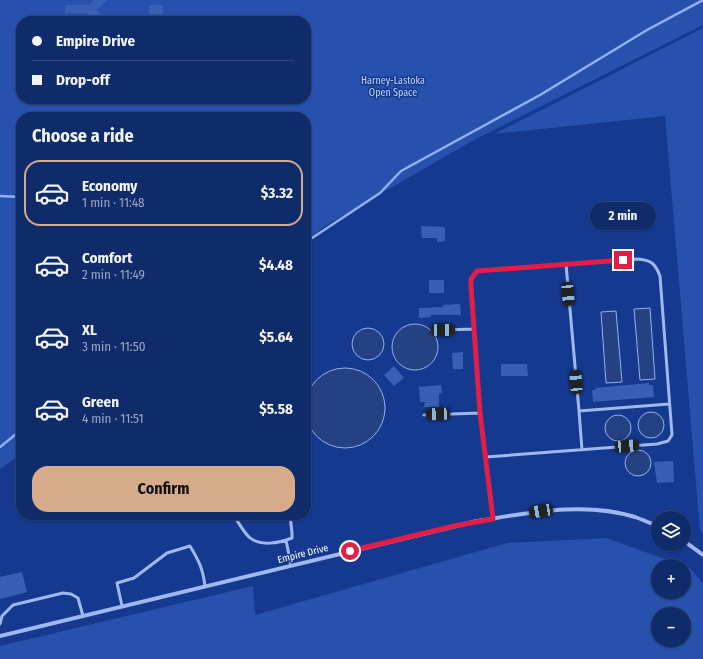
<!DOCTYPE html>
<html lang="en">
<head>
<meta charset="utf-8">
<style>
	body { margin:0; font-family:"Fira Sans Condensed",sans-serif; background:#193370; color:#f1f3f6; height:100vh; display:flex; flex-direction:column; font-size:15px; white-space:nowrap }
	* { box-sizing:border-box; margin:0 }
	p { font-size:13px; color:#9ca7c1 }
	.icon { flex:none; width:22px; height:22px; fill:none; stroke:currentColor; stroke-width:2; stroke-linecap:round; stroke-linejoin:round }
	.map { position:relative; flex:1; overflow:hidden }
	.drawer { position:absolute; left:16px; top:112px; width:295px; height:408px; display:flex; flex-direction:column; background:#102b6a; border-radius:16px; box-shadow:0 1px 3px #0004,0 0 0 1px #30477e }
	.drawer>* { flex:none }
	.hud { position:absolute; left:16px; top:16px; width:295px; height:88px; border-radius:16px; box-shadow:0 1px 3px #0004,0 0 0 1px #30477e; display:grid; align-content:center; height:88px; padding:0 16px; background:#102b6a }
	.buttons { position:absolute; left:651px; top:511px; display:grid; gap:8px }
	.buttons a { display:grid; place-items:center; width:40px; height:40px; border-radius:50%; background:#102b6a; box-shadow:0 1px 3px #0004,0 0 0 1px #30477e; font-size:20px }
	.end { position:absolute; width:18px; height:18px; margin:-9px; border:5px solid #e11d48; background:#fff; box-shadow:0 0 0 2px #fff }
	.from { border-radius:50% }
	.bubble { position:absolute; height:28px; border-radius:14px; background:#102b6a; box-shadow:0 1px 3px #0004,0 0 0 1px #30477e; font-size:13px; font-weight:700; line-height:28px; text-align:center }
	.car { position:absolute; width:12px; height:24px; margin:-12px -6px; border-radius:5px; box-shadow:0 0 3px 1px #0007; background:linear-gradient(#222 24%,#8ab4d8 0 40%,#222 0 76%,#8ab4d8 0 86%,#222 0) }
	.hud b { display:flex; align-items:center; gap:14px; height:38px; font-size:15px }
	.hud b+b { border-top:1px solid #30477e }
	.hud i { width:10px; height:10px; background:#f1f3f6 }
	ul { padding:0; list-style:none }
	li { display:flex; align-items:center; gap:12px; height:66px; margin:0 8px 6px; padding:0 8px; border:2px solid transparent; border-radius:16px }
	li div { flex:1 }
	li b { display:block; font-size:15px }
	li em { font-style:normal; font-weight:700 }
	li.selected { border-color:#d6ab8b }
	li>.icon { width:36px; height:36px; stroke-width:1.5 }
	h2 { padding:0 16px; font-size:18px; line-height:48px }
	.primary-button { display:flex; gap:8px; margin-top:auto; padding:8px 16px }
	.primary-button a { flex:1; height:46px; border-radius:16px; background:#d6ab8b; color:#111; font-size:16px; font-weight:700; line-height:46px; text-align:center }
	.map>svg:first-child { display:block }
	.green { fill:#2751ad; fill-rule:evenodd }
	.water { fill:#264181; stroke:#91b1f3 }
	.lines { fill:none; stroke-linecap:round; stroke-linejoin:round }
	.stream { stroke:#91b1f3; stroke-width:2.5 }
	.building { fill:#395fb5 }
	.service { stroke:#9fb9f0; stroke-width:3 }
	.minor { stroke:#9fb9f0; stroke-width:4 }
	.route { stroke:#e11d48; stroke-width:5 }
	.labels { text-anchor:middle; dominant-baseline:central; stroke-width:3; stroke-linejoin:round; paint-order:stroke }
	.park-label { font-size:10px; fill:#c6d7fc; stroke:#15398e }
	.street-label { font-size:10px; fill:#fff; stroke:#15398e }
</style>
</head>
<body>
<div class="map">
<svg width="703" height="659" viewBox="0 0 703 659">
	<rect width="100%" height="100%" fill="#15398e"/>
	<path class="green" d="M0,0H703V25L472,141L325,226L306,241V117H21V454L0,469ZM21,21H306V99H21Z
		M703,28V534L700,530L665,116L494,134Z
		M606,538L690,568L703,584V659H0V646L253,586L255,615L507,543ZM658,566H684V592H658ZM658,614H684V640H658Z"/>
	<path class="water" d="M650,308L655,379L640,380L634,309Z
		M616,311L622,382L606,383L601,312Z
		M392 347a23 23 0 1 1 46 0a23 23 0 1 1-46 0Z
		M352 344a16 16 0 1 1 32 0a16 16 0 1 1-32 0Z
		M305 408a40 40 0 1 1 80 0a40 40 0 1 1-80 0Z
		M638 425a13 13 0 1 1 26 0a13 13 0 1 1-26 0Z
		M605 428a13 13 0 1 1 26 0a13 13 0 1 1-26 0Z
		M625 463a13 13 0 1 1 26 0a13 13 0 1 1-26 0Z"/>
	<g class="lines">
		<path class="stream" d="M0,196L21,197
			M306,242L380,193L401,171L540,95L647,30L703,0
			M0,447L21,430"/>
	</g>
	<path class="building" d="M94,0H107L97,10L104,17L100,21H95L86,13H65V5H89Z
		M149,5H163V14H149Z
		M421,226L445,227V241L437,242V238H422Z
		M429,280H444V293H429Z
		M460,304L461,315H431V317L419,318V308L443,307V305Z
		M463,352V369H453L452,353Z
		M501,364H527L528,376H501Z
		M394,366L404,378L394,386L384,375Z
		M649,383V385H653L654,397L593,402L592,390H596L595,388Z
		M441,385L442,393L439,394V407H424L425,402H420L419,387Z
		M673,461L674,482L657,483L654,462Z
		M22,572L27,592L0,599V577Z"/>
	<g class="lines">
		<path class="service" d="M566,264L579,411L582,450
			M443,330L474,329
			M579,411L669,404
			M424,415L480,413
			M486,457L657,444L668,441L672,435L660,276C655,263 651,260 637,259L486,270L477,271L471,279L480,413L493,519
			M263,515L236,519C240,525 244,532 249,537C260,547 279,543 292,538V533L290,515
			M286,540L291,565
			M122,606L117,583L134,578L167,553L190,546C199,561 203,569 205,586
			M0,624L2,616L13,605L63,593L71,594L78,598L83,616"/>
		<path class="minor" d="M684,541L703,555
			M0,636L477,521C529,513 584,501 635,517C643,520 650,523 658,526"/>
	</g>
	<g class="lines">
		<path class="route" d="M350,551L454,526L493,519L480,413L471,287V279L477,271L623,260"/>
	</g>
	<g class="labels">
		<g class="park-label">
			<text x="393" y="81">Harney-Lastoka<tspan x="393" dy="12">Open Space</tspan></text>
		</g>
		<g class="street-label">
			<text transform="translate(303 554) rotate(-14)">Empire Drive</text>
		</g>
	</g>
</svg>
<div class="buttons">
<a><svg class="icon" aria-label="layers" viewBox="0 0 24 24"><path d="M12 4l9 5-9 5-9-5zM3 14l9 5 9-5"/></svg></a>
<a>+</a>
<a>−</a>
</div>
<i class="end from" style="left:350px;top:551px"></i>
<i class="end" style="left:623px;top:260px"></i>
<div class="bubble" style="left:590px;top:202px;width:66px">2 min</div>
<i class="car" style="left:568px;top:294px;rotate:175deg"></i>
<i class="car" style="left:443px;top:330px;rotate:89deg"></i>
<i class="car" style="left:576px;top:382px;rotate:355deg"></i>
<i class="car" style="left:438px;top:414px;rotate:268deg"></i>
<i class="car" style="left:627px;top:446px;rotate:86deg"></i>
<i class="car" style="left:541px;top:511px;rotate:260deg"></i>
<div class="hud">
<b><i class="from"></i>Empire Drive</b>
<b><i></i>Drop-off</b>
</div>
<section class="drawer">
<h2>Choose a ride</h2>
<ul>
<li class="selected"><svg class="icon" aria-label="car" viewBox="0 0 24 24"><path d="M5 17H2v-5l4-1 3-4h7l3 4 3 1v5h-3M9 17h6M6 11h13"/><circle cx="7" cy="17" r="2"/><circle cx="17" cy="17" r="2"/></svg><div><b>Economy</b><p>1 min · 11:48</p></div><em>$3.32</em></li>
<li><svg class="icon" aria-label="car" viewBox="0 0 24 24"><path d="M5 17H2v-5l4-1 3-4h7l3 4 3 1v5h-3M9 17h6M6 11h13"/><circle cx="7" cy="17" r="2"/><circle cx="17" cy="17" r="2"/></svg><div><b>Comfort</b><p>2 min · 11:49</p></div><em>$4.48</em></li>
<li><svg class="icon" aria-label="car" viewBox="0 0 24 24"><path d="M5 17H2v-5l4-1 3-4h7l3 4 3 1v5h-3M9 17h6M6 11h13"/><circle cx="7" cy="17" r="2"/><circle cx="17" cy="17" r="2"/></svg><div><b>XL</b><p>3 min · 11:50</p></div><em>$5.64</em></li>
<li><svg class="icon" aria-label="car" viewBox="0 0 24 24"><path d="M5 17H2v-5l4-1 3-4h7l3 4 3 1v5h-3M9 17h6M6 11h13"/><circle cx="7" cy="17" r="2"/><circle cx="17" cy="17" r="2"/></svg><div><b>Green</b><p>4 min · 11:51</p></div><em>$5.58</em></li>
</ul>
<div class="primary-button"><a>Confirm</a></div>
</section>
</div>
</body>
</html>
